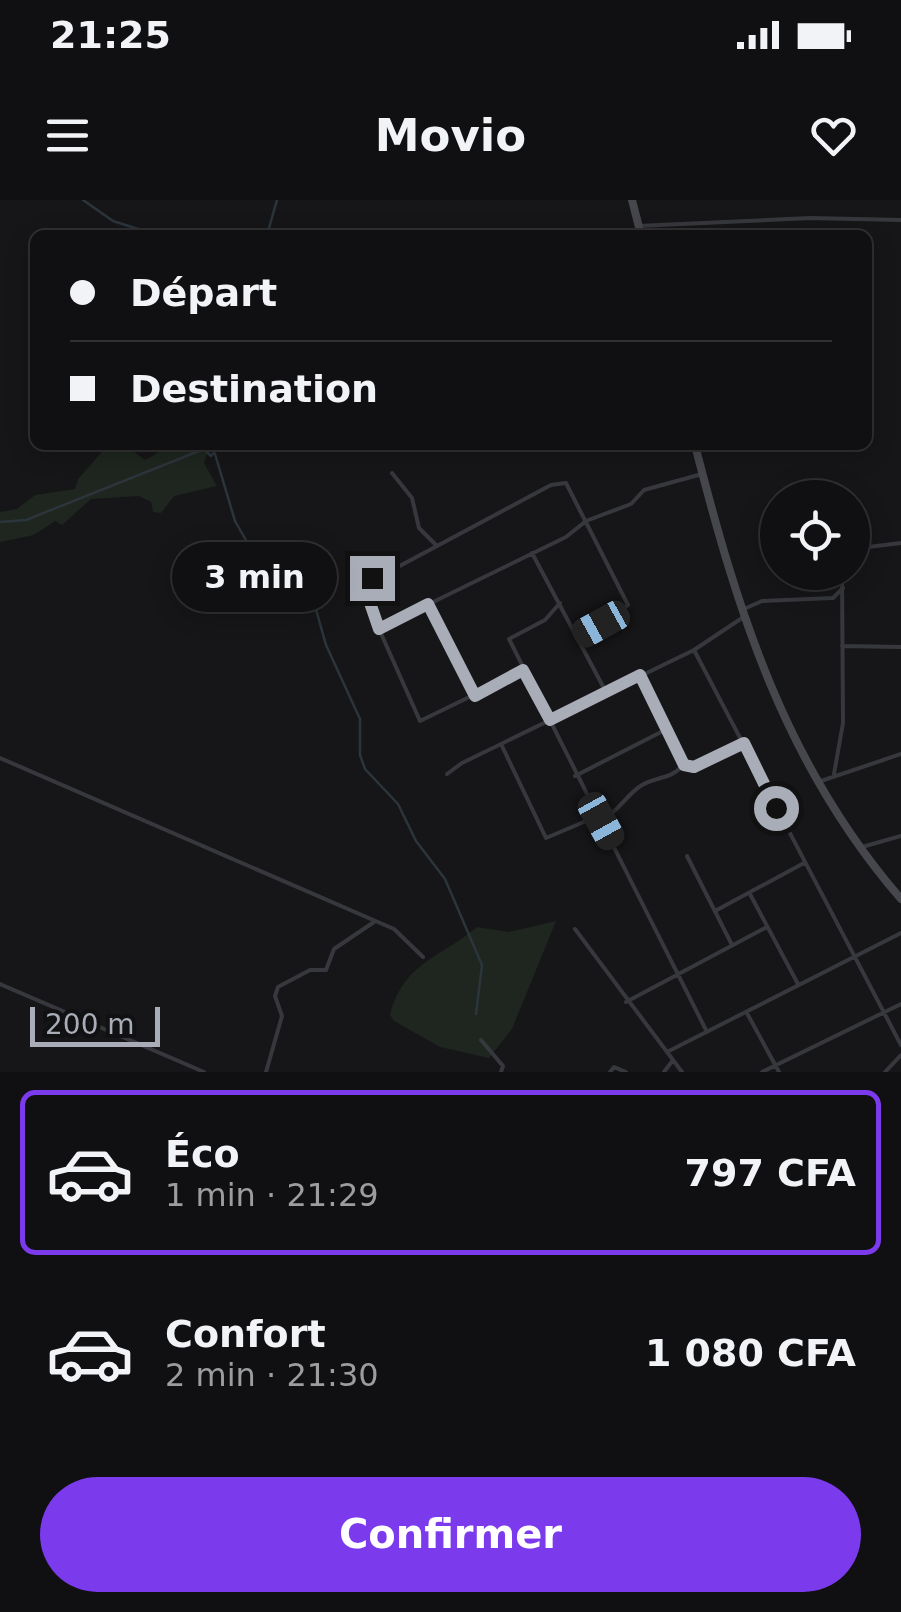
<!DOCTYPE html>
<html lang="fr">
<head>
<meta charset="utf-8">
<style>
	body { margin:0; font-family:"DejaVu Sans",sans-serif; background:#1e1e20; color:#f1f3f6; height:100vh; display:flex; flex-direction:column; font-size:38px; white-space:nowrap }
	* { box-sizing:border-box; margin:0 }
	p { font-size:32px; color:#9c9d9f }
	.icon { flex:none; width:55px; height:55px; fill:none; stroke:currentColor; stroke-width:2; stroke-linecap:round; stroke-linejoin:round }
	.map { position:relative; height:872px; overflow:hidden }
	.details { display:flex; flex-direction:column; background:#101012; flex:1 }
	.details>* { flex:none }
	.top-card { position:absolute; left:30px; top:30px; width:842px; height:220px; border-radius:15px; box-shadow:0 5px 25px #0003,0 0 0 2px #303032; display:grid; align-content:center; height:220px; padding:0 40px; background:#101012 }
	.controls { position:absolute; left:760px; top:280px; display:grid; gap:20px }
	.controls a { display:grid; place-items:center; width:110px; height:110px; border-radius:50%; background:#101012; box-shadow:0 5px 25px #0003,0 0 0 2px #303032; font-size:50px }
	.scale { position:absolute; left:30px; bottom:25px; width:130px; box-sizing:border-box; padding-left:10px; border:5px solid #a8adb8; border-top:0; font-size:28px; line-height:35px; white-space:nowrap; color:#a8adb8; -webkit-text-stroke:8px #111113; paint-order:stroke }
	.end { position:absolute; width:45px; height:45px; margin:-22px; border:12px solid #a8adb8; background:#111; box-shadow:0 0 0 5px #111 }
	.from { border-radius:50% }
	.bubble { position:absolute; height:70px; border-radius:35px; background:#101012; box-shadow:0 5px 25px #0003,0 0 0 2px #303032; font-size:32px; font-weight:700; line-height:70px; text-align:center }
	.car { position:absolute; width:30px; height:60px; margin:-30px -15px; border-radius:12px; box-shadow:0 0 8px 2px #0007; background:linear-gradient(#222 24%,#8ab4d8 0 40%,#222 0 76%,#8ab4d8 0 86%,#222 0) }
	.top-card b { display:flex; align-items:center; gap:35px; height:95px; font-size:38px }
	.top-card b+b { border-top:2px solid #303032 }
	.top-card i { width:25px; height:25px; background:#f1f3f6 }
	ul { padding:18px 0 0; list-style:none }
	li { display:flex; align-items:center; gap:30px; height:165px; margin:0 20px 15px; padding:0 20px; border:5px solid transparent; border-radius:15px }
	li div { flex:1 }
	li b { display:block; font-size:38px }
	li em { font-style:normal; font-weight:700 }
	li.current { border-color:#7c3aed }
	li>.icon { width:90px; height:90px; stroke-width:1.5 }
	.action { display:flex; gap:20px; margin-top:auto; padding:20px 40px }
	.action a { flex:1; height:115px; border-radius:60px; background:#7c3aed; color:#fff; font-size:40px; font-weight:700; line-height:115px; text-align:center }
	.status { display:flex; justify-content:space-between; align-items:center; height:70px; padding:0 50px; background:#101012; direction:ltr }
	.status svg { height:28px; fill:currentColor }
	header { display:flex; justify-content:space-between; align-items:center; height:130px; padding:0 40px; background:#101012; font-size:45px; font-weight:700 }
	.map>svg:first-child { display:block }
	.green { fill:#1e261f }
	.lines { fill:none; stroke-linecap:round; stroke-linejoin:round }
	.stream { stroke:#2c353c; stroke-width:2.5 }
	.street { stroke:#37383d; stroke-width:4 }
	.secondary { stroke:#45474d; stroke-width:8 }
	.route { stroke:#a8adb8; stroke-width:12 }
</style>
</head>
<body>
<div class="status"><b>21:25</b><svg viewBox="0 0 49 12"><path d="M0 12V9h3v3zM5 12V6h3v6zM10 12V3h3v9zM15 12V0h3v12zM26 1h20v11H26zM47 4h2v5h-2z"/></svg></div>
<header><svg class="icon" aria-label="menu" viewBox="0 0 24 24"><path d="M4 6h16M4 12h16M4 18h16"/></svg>Movio<svg class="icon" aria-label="heart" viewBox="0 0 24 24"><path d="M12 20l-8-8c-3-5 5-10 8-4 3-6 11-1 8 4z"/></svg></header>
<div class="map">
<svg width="901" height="872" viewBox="0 0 901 872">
	<rect width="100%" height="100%" fill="#161618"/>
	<path class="green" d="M108,245H125L145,260L171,245H202L207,254L204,263L217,286L174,296L161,313L153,312L151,302L139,296L91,299L62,325L55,321L34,335L0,342V312L17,309L35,295L75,289L78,279Z
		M556,721L512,829L489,858L440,847L394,821L390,815C403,763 440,758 477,727L509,732Z"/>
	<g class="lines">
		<path class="stream" d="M83,0L113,21L157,35
			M168,35H183
			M239,35H241
			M267,35L277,0
			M215,254L235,321L247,342L315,406L326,445L360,519V555L365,569L398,604L416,641L445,679L482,765L476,814
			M0,322L26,320L204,249L211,256L220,245"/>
		<path class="street" d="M638,26L810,18L901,20
			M392,273L412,298L419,328L436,345
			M852,349L901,343
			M532,353L606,492
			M852,361L859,367
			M560,403L545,420L509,439L707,832
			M428,404L475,496
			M744,409L762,401L833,398L843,388
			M380,428L566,337L586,321L631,304L644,290L702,274
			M842,446L901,447
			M694,450L901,845
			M523,471L420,521L379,429L366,384L551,285L566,283L628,405L577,438
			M640,475L683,565L694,567L743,543
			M502,546L546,638L598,616
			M0,558L394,729L423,757
			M447,574L462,563L694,450L742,418
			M834,574L843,523L842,372
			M575,576L665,530
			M818,582L901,554
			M601,621C618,612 625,597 639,587C653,576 670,581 683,565
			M862,647L901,636
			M687,656L732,745
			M750,694L798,784
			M715,711L804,663
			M575,729L682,872
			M0,784L204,872
			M626,802L767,727
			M748,815L779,872
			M481,840L503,866L501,872
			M667,852L901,733
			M266,872L282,816L275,796L278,787L310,770H326L334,749L374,722
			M610,872L614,867L626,872
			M664,872L673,860
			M762,872L901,804
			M885,872L901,855"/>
		<path class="secondary" d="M632,0L641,35
			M695,245C738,413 785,565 901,699"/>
	</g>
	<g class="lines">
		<path class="route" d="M372,378L366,391L379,429L428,404L475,496L523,470L550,520L640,475L684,565L694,567L744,543L776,608"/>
	</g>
</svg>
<div class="controls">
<a><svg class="icon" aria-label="locate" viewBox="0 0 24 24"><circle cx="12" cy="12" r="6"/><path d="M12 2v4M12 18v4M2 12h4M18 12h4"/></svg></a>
</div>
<div class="scale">200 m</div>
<i class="end from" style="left:776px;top:608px"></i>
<i class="end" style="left:372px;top:378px"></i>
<div class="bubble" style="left:172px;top:342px;width:165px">3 min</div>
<i class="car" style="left:601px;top:424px;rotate:241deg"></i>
<i class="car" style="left:601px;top:621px;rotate:151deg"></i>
<div class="top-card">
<b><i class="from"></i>Départ</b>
<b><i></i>Destination</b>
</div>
</div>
<section class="details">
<ul>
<li class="current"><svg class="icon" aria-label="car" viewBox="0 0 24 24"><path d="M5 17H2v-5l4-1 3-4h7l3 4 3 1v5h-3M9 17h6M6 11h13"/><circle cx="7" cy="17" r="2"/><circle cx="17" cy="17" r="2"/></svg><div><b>Éco</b><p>1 min · 21:29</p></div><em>797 CFA</em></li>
<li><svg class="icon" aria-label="car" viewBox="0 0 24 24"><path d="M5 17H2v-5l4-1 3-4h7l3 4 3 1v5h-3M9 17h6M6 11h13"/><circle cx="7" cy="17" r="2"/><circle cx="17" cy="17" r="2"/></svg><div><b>Confort</b><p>2 min · 21:30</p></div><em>1 080 CFA</em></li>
</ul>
<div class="action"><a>Confirmer</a></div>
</section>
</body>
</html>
